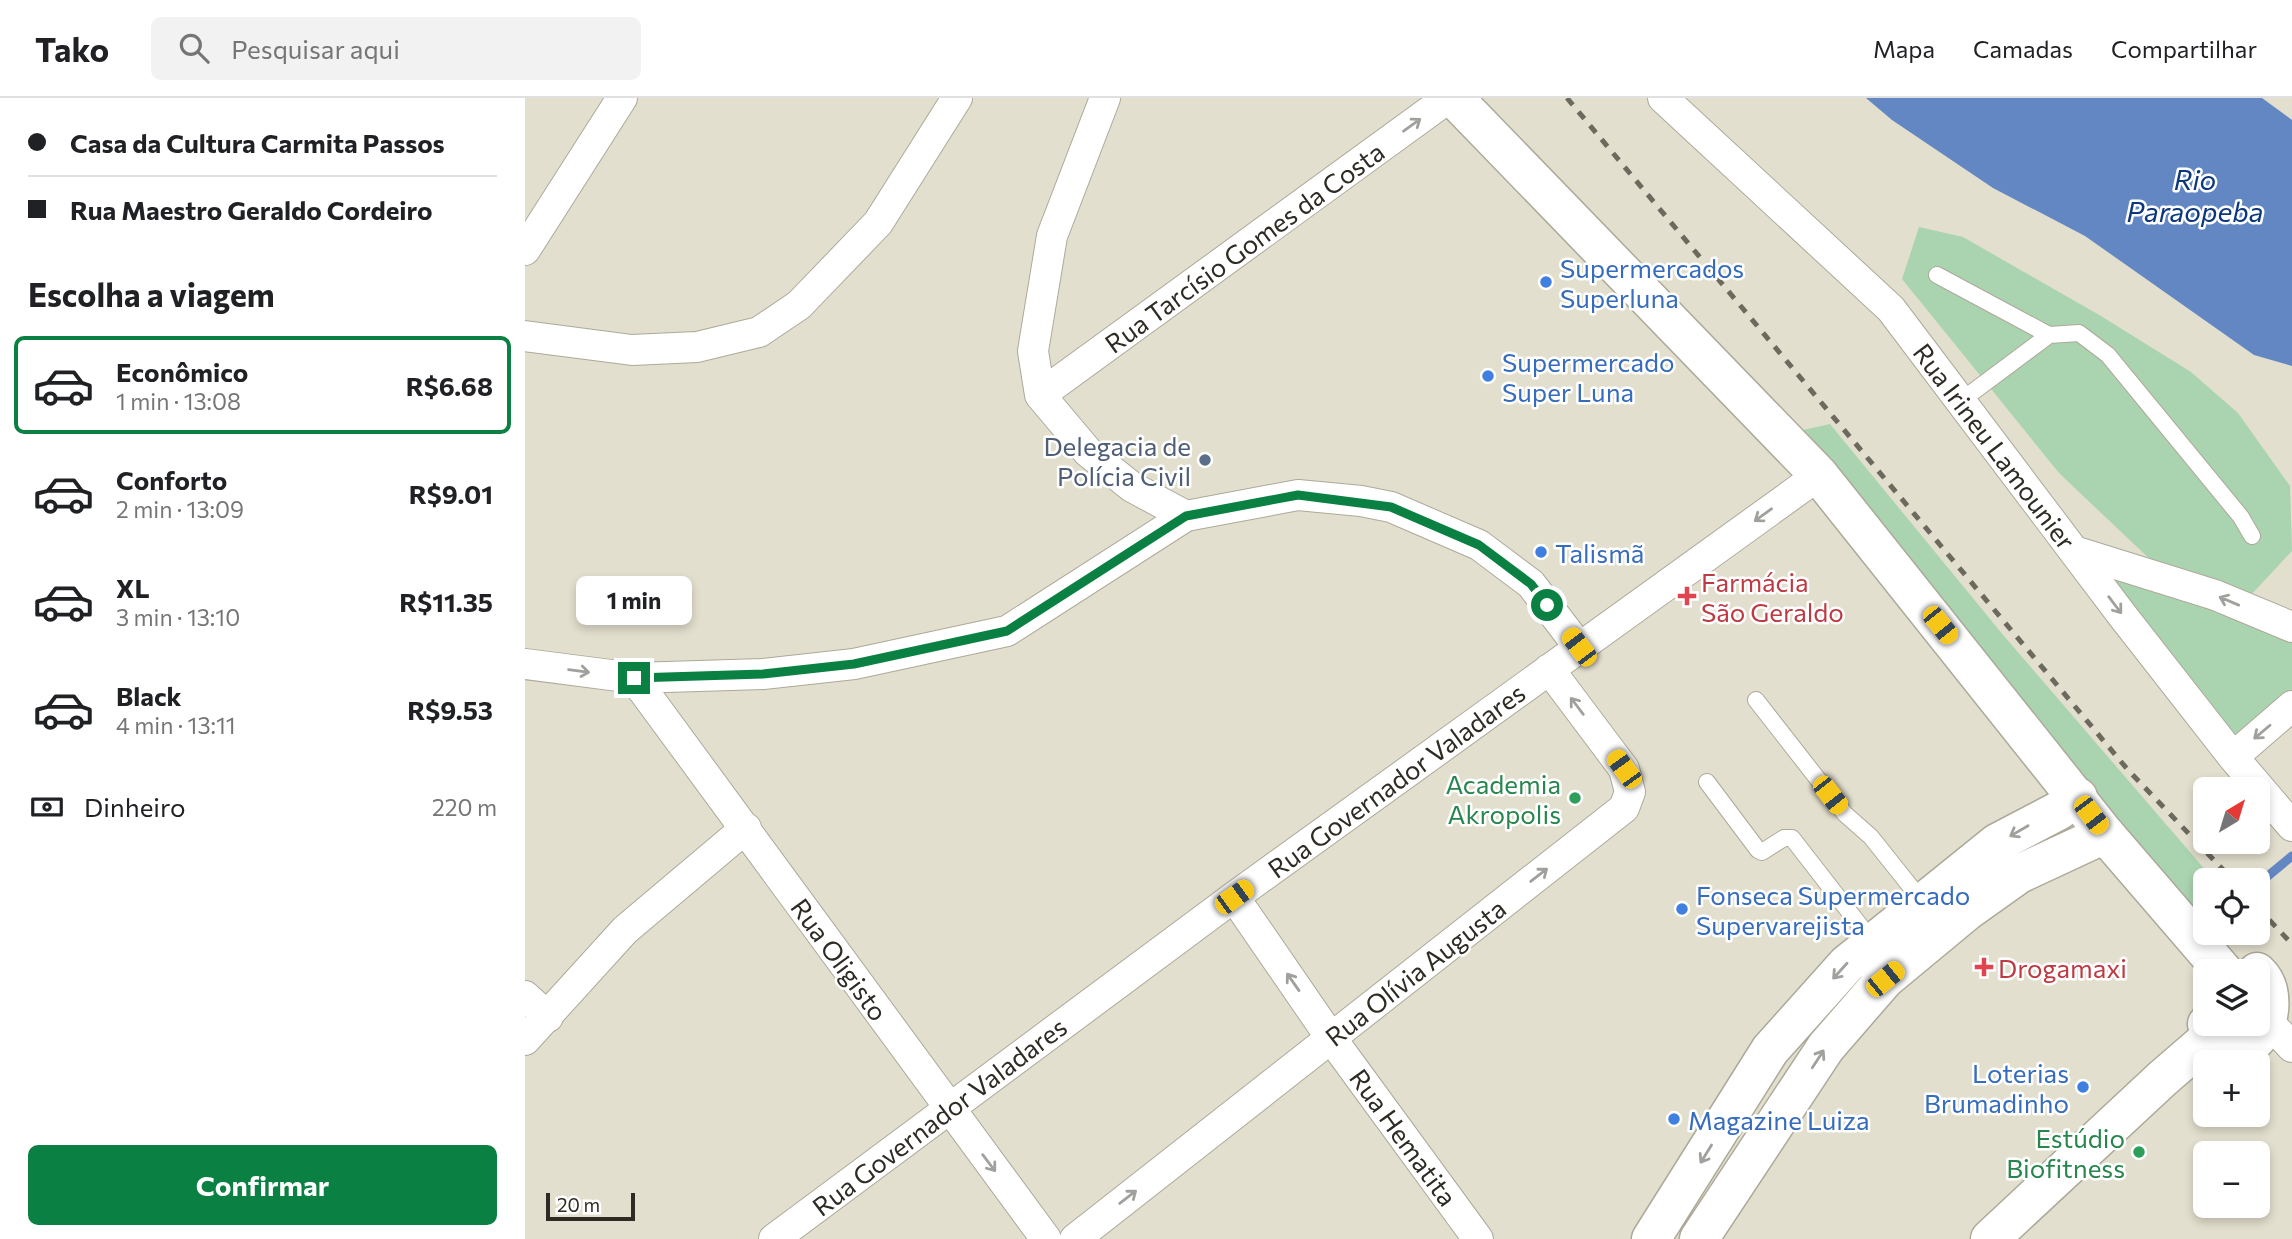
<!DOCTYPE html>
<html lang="pt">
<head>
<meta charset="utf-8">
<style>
	body { margin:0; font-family:Commissioner,sans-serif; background:#f2f2f2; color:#202124; height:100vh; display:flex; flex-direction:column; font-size:26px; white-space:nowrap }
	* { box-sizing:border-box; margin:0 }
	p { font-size:23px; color:#757577 }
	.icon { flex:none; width:38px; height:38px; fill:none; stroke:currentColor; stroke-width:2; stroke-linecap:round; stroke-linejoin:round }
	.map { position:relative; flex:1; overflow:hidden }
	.side { display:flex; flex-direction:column; background:#fff; width:525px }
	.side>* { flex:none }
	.top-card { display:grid; align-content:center; height:154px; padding:0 28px; background:#fff }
	.needle { width:46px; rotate:38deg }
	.buttons { position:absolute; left:1668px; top:679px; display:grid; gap:14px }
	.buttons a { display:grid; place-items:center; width:77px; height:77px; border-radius:10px; background:#fff; box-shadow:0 4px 10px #0003; font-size:35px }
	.scale { position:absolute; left:21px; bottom:18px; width:89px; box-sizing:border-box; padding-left:7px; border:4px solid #2d2b24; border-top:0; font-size:19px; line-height:24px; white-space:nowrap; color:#2d2b24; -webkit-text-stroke:5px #fff; paint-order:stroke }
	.end { position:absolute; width:32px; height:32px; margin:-16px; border:9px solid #0b8043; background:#fff; box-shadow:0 0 0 4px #fff }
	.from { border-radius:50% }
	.bubble { position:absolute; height:49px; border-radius:10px; background:#fff; box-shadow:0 4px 10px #0003; font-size:23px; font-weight:700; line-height:49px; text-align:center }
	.car { position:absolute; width:21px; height:42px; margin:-21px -10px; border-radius:9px; box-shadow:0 0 5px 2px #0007; background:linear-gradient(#f5c518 24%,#345 0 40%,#f5c518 0 76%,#345 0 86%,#f5c518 0) }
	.top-card b { display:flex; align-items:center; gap:24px; height:66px; font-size:26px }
	.top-card b+b { border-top:2px solid #e0e0e0 }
	.top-card i { width:18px; height:18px; background:#202124 }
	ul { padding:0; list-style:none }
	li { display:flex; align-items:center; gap:21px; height:98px; margin:0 14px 10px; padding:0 14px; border:4px solid transparent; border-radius:10px }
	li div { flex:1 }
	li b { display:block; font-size:26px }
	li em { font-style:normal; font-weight:700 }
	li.active { border-color:#0b8043 }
	li>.icon { width:63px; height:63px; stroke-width:1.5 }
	h2 { padding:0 28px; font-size:32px; line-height:84px }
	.pay { display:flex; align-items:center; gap:18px; height:77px; padding:0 28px; font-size:26px }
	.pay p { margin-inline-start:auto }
	.action { display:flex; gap:14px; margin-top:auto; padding:14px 28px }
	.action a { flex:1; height:80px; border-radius:10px; background:#0b8043; color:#fff; font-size:28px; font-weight:700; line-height:80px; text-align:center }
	header { display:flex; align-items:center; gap:42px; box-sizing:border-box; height:98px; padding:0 35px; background:#fff; border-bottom:2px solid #e0e0e0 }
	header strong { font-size:33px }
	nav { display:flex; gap:38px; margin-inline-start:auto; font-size:24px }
	.search { width:490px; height:63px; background:#f2f2f2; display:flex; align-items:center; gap:18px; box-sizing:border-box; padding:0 24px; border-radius:10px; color:#757577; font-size:26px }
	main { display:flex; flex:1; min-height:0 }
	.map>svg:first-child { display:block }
	.green { fill:#aad4b0 }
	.water { fill:#6387c2 }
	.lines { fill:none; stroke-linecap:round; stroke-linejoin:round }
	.stream { stroke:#6387c2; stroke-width:9 }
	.service-casing { stroke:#ada999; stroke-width:18 }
	.minor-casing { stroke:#ada999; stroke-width:32 }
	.tertiary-casing { stroke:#ada999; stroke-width:41 }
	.secondary-casing { stroke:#ada999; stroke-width:41 }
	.service { stroke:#fff; stroke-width:16 }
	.minor { stroke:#fff; stroke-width:30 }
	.tertiary { stroke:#fff; stroke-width:38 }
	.secondary { stroke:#fff; stroke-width:38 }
	.rail { stroke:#6c6a5f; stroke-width:5; stroke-dasharray:9 9; stroke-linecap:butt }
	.oneway { stroke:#a0a09c }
	.route { stroke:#0b8043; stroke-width:9 }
	.shop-dot { fill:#3f7fe0; stroke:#fff; stroke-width:2.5 }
	.service-dot { fill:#5c6f8a; stroke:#fff; stroke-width:2.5 }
	.health-dot { fill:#e0444e; stroke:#fff; stroke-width:2.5 }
	.leisure-dot { fill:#2e9e5b; stroke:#fff; stroke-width:2.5 }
	.labels { text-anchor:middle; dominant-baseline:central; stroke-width:5; stroke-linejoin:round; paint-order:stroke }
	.street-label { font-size:26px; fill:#2d2b24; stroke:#fff }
	.shop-label { font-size:26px; fill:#366cbe; stroke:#fff; text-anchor:start }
	.service-label { font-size:26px; fill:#4e5e75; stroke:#fff; text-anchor:end }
	.health-label { font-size:26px; fill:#be3a42; stroke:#fff; text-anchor:start }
	.leisure-label { font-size:26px; fill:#27864d; stroke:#fff; text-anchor:end }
	.water-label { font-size:28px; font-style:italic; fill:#0b377d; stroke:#fff }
</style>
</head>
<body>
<header>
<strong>Tako</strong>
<div class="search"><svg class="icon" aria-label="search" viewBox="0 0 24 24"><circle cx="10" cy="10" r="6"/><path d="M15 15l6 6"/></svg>Pesquisar aqui</div>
<nav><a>Mapa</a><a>Camadas</a><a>Compartilhar</a></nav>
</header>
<main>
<section class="side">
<div class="top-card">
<b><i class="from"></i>Casa da Cultura Carmita Passos</b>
<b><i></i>Rua Maestro Geraldo Cordeiro</b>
</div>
<h2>Escolha a viagem</h2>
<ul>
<li class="active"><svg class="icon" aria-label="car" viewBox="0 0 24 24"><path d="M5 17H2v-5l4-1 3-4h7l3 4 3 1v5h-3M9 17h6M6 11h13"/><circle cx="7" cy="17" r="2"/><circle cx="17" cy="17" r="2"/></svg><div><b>Econômico</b><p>1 min · 13:08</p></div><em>R$6.68</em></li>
<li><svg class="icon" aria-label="car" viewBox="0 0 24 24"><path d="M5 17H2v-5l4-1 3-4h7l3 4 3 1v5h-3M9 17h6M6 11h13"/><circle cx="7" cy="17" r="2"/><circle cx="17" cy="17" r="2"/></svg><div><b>Conforto</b><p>2 min · 13:09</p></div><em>R$9.01</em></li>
<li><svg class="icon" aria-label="car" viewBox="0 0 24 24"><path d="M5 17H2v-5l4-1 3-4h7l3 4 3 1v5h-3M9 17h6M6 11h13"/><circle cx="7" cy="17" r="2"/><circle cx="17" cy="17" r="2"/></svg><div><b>XL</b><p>3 min · 13:10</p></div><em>R$11.35</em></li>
<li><svg class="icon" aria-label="car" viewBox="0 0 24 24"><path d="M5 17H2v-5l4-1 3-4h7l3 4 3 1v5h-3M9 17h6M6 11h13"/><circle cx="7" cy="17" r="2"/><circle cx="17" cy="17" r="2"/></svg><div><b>Black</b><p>4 min · 13:11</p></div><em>R$9.53</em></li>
</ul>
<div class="pay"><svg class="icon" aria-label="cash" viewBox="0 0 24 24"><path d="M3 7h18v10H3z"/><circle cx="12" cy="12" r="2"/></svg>Dinheiro<p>220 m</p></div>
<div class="action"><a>Confirmar</a></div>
</section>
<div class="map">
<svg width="1767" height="1141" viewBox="0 0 1767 1141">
	<rect width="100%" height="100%" fill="#e3dfce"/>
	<path class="green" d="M1394,129L1438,139L1576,218L1666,274L1713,315L1765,388L1767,453L1725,498L1631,467L1534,375L1377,181Z
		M1305,326L1479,538L1689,782H1680V824L1668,833L1265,335Z
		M1549,453L1767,534V608L1708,659Z"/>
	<path class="water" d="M1341,0H1737L1767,22V268L1729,257L1560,138L1468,90L1367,22Z"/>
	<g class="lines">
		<path class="stream" d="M1732,787L1767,758"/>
		<g class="service-casing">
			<path id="service" d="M1412,177L1524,237
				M1437,302L1524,237L1554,235L1583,257L1716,419L1727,438
				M1231,602L1320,716L1346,739L1397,803
				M1182,684L1233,752L1237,754L1259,740H1267L1347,843"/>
		</g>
		<g class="minor-casing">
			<path id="minor" d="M580,0L527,138L508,253L515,297L563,354L607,389L661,418L773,397L836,403L866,409L954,447L1006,486L1054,549
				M1138,0L1366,211L1597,517L1708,659L1767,728
				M0,152L97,0
				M0,238L107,252L172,249L234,234L274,207L353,125L432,0
				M515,297L923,0
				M1549,453L1690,497L1767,529
				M0,566L109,580L238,576L329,566L482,533L661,418
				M109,580L521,1141
				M1708,659L1767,608
				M709,799L806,940L953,1141
				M0,898L23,919
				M1752,933L1767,949
				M0,942L100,832L221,730
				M249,1141L709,799L1294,377
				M550,1141L1099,710L1105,694L1099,671L1024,571"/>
		</g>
		<g class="tertiary-casing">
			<path id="tertiary" d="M1126,1141L1245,952L1322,866L1472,745L1533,713L1553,699
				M1174,1141L1301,949L1360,881L1442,813L1494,776L1580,736
				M1465,1141L1638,980L1689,936"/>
		</g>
		<g class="secondary-casing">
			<path id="secondary" d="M929,0L1294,377L1580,736L1698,873
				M1682,926C1721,992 1767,906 1732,874"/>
		</g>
		<use href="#service" class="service"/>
		<use href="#minor" class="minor"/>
		<use href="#tertiary" class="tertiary"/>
		<use href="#secondary" class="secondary"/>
		<path class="rail" d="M1042,0L1603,672L1708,782
			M1732,809L1767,846"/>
	</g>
	<defs><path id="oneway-shaft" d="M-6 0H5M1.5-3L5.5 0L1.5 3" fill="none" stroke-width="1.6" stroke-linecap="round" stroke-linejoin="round" transform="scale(1.75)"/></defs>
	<g class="oneway">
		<use href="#oneway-shaft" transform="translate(887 27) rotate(-36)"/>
		<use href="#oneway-shaft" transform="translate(1238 417) rotate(144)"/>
		<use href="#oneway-shaft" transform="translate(1704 503) rotate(-157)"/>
		<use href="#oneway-shaft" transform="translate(1590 507) rotate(53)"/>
		<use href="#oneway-shaft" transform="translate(54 573) rotate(7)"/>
		<use href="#oneway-shaft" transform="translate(1052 608) rotate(-127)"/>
		<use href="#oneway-shaft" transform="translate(1737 634) rotate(140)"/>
		<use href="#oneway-shaft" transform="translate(1494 733) rotate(150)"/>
		<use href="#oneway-shaft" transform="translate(1014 777) rotate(-38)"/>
		<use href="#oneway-shaft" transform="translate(1315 873) rotate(132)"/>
		<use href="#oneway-shaft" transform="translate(768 884) rotate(-125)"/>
		<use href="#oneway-shaft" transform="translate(1293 961) rotate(-57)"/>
		<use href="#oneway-shaft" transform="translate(1181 1056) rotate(122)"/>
		<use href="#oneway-shaft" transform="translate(464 1065) rotate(53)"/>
		<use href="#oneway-shaft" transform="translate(603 1099) rotate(-38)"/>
	</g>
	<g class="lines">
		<path class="route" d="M109,580L238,576L329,566L482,533L661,418L773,397L866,409L954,447L1006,486L1022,507"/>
	</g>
	<g class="shop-dot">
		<circle cx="1021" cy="184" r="7"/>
		<circle cx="963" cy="278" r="7"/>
		<circle cx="1016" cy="454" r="7"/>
		<circle cx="1157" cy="811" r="7"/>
		<circle cx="1558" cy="989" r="7"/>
		<circle cx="1149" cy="1021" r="7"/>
	</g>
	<circle class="service-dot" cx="680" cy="362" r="7"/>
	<g class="health-dot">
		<path d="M1158.5 487.5h7v7h7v7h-7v7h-7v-7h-7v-7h7z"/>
		<path d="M1455.5 858.5h7v7h7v7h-7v7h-7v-7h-7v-7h7z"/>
	</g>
	<g class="leisure-dot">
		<circle cx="1050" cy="700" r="7"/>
		<circle cx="1614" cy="1054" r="7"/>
	</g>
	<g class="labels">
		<g class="street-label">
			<text transform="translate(719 149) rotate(-36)">Rua Tarcísio Gomes da Costa</text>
			<text transform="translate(1470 348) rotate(53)">Rua Irineu Lamounier</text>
			<text transform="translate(871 682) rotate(-36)">Rua Governador Valadares</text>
			<text transform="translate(315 861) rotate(54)">Rua Oligisto</text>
			<text transform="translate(890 874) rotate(-38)">Rua Olívia Augusta</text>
			<text transform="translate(414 1018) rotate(-37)">Rua Governador Valadares</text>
			<text transform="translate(879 1039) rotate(54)">Rua Hematita</text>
		</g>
		<g class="shop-label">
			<text x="1035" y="169">Supermercados<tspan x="1035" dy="30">Superluna</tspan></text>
			<text x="977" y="263">Supermercado<tspan x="977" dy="30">Super Luna</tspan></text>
			<text x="1030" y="454">Talismã</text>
			<text x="1171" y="796">Fonseca Supermercado<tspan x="1171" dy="30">Supervarejista</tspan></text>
			<text x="1544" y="974" text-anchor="end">Loterias<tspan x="1544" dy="30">Brumadinho</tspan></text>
			<text x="1163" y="1021">Magazine Luiza</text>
		</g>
		<g class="service-label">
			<text x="666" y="347">Delegacia de<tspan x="666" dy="30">Polícia Civil</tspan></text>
		</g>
		<g class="health-label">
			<text x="1176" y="483">Farmácia<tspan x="1176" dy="30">São Geraldo</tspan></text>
			<text x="1473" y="869">Drogamaxi</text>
		</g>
		<g class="leisure-label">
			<text x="1036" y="685">Academia<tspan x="1036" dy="30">Akropolis</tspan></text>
			<text x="1600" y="1039">Estúdio<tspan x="1600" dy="30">Biofitness</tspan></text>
		</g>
		<g class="water-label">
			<text x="1670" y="81">Rio<tspan x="1670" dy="32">Paraopeba</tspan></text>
		</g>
	</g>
</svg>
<div class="buttons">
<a><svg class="needle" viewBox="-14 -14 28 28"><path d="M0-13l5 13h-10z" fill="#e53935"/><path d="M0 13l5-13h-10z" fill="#757577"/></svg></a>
<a><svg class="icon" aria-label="locate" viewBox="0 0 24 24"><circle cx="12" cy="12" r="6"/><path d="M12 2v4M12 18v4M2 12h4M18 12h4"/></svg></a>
<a><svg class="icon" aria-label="layers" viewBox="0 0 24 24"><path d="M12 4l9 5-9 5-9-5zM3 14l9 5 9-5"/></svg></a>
<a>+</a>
<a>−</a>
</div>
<div class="scale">20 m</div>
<i class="end from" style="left:1022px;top:507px"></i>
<i class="end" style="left:109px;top:580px"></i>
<div class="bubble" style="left:51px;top:478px;width:116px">1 min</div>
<i class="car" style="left:1415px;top:527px;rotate:141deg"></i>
<i class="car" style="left:1054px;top:549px;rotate:323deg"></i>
<i class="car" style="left:1099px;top:671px;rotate:324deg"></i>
<i class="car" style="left:1305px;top:697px;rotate:142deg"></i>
<i class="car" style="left:1566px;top:717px;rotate:143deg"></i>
<i class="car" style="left:709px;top:799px;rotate:54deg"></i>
<i class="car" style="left:1360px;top:881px;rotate:51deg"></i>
</div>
</main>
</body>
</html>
